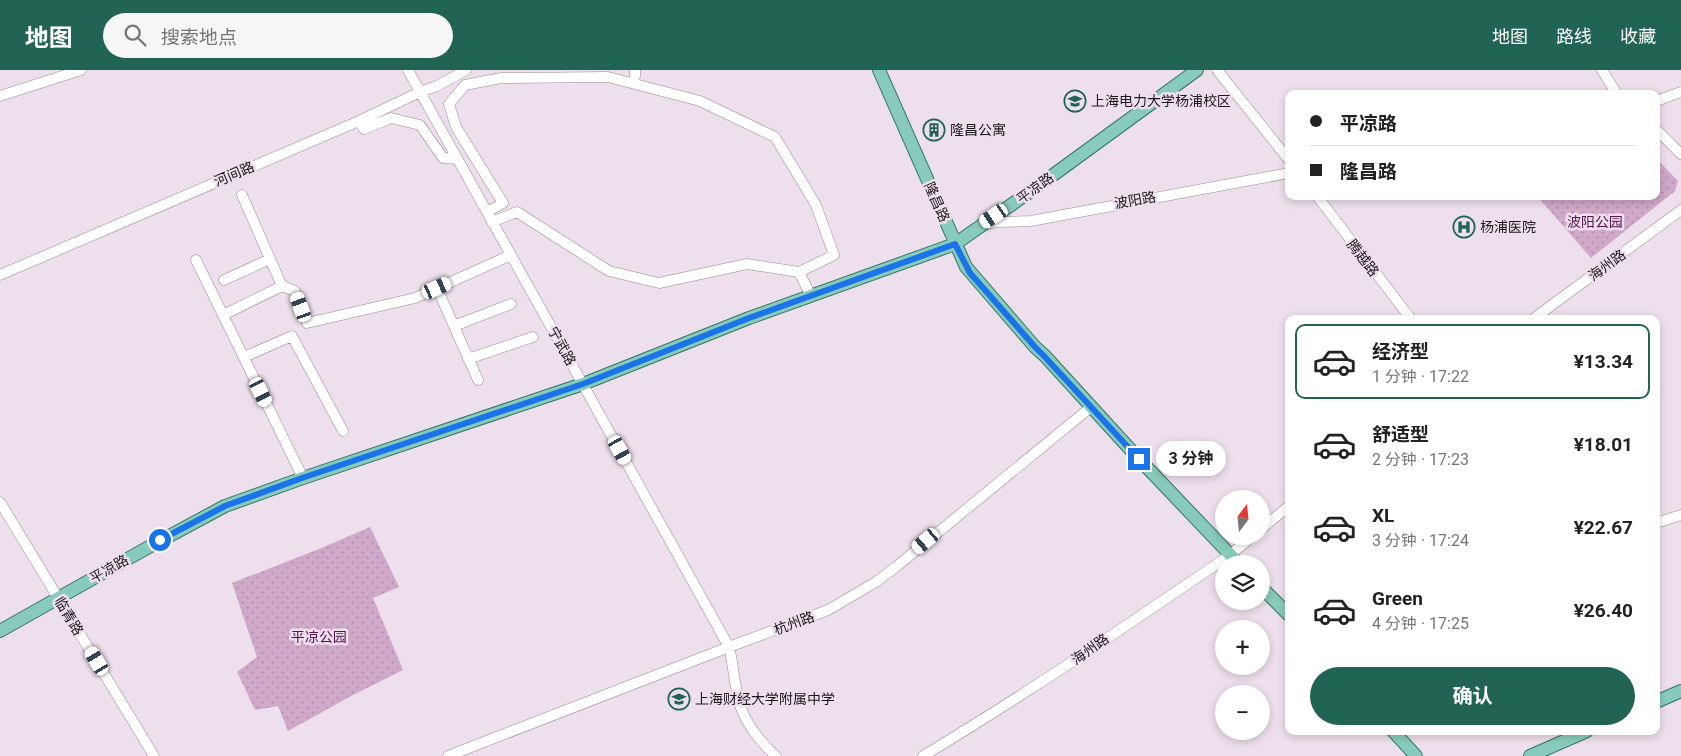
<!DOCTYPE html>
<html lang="zh">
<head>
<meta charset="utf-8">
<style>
	body { margin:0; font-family:Roboto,"Noto Sans SC",sans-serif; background:#f6f6f6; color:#222; height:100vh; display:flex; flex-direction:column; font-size:19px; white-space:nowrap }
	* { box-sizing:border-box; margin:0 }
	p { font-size:16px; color:#767676 }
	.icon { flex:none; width:28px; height:28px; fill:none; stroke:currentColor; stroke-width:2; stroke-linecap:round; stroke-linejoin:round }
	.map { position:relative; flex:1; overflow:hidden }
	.drawer { position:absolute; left:1285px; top:245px; width:375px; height:420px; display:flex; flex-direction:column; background:#fff; border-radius:10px; box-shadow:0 2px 8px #0003 }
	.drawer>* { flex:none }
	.guide { position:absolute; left:1285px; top:20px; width:375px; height:110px; border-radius:10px; box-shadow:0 2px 8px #0003; display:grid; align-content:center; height:110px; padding:0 25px; background:#fff }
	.needle { width:32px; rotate:16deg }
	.controls { position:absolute; left:1215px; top:420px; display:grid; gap:10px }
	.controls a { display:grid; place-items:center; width:55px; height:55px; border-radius:50%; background:#fff; box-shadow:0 2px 8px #0003; font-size:25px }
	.end { position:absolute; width:22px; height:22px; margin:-11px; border:6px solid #1a73e8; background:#fff; box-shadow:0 0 0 2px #fff }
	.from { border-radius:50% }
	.bubble { position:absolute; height:35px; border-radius:18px; background:#fff; box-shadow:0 2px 8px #0003; font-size:16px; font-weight:700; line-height:35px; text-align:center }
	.car { position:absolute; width:15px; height:30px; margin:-15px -8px; border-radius:6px; box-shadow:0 0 4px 1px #0007; background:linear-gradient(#fff 24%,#345 0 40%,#fff 0 76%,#345 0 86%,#fff 0) }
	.guide b { display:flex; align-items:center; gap:18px; height:48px; font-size:19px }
	.guide b+b { border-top:1px solid #e0e0e0 }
	.guide i { width:12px; height:12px; background:#222 }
	ul { padding:9px 0 0; list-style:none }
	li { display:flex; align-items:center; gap:15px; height:75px; margin:0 10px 8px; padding:0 15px; border:2px solid transparent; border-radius:10px }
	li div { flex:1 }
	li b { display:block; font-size:19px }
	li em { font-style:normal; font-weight:700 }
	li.on { border-color:#226454 }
	li>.icon { width:45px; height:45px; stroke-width:1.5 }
	.primary-button { display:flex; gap:10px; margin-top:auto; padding:10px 25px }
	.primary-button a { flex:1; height:58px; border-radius:30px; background:#226454; color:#fff; font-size:20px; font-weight:700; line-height:58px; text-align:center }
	header { display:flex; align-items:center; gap:30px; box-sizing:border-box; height:70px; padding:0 25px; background:#226454; color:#fff }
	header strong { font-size:24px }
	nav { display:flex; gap:28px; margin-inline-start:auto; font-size:18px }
	.search { width:350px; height:45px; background:#f6f6f6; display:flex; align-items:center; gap:12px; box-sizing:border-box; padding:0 18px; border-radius:28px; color:#767676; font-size:19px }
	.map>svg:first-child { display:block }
	.park { fill:url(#park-dots) }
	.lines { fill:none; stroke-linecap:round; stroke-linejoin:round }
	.minor-casing { stroke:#968a94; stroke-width:11 }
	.major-casing { stroke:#307565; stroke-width:14 }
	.minor { stroke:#fff; stroke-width:10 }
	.major { stroke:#89cbbb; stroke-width:12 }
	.route { stroke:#1a73e8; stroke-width:6 }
	.labels { text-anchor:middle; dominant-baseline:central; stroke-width:5; stroke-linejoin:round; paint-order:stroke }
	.poi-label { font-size:14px; fill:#1c171b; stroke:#eddfeb; text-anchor:start }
	.street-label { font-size:14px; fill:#1c171b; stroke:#eddfeb }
	.park-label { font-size:14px; fill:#581352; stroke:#eddfeb }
</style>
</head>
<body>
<header>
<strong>地图</strong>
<div class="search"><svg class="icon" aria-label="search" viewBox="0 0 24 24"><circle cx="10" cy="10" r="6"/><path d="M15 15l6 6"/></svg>搜索地点</div>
<nav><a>地图</a><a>路线</a><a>收藏</a></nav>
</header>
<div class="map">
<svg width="1681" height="686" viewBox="0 0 1681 686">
	<defs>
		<pattern id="park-dots" width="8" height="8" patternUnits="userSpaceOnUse" patternTransform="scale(1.25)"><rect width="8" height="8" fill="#d0a8c9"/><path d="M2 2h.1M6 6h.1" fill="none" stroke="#b290ac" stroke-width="1.8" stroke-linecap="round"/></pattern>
	</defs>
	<rect width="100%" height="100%" fill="#eddfeb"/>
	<path class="park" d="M1656,88L1678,111L1675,121L1591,188L1537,126H1656Z
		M370,457L399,517L373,528L403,600L351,626L288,661L278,636L255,640L237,602L257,587L232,513L324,477Z"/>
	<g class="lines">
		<g class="minor-casing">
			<path id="minor" d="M408,0L729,577C734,596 734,616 740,635C746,654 761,673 776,686
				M1217,0L1289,90
				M1602,0L1617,24
				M635,6V0
				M0,26L81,0
				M1656,31L1681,22
				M359,51L364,59L391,48L420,55L443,88L457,89
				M1656,59L1681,84
				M242,125L282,216L295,221L307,253L415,228L511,185
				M1317,126L1411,249
				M487,142L503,133L456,57L449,34L465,15L501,8L608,7L700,31L775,67L816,135L834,185L799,202
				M492,152L517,142L609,201L659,213L747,194L799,202L811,226
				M986,154L997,152L1031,151L1289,103
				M196,190L303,408
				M0,205L359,51L420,22L437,16L466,0
				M224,210L270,189
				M437,218L478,310
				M223,245L282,216
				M1533,249L1681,140
				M454,256L511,234
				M244,287L292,266L343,361
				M468,289L533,267
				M0,432L154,686
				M1656,453L1681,445
				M1261,459L1289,436
				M448,686L729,577L828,540L876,512L897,496L1091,337
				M923,686C1028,623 1129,554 1230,485L1253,466"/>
		</g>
		<g class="major-casing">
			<path id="major" d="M879,0L966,197L1035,277L1045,286L1139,389L1239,494
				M1261,517L1289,545
				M0,561L147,478L225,436L303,408L583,314L749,248L955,174L1034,119L1197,0
				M1656,632L1681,621
				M1393,661L1416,686
				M1530,686L1587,661"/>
		</g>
		<use href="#minor" class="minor"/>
		<use href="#major" class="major"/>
	</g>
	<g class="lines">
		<path class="route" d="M160,470L225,436L302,408L583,314L749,248L955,174L970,203L1035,277L1044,286L1139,389"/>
	</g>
	<defs>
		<g id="school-ring" transform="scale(1.125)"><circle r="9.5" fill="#eddfeb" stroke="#226454" stroke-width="1.5"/><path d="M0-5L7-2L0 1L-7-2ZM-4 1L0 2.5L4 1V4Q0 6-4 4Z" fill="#226454"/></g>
		<g id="building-ring" transform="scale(1.125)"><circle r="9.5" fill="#eddfeb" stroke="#226454" stroke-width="1.5"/><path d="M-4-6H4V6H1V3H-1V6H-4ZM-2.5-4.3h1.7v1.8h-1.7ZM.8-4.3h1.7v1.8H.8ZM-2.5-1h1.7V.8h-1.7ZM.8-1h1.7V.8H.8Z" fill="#226454"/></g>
		<g id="hospital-ring" transform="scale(1.125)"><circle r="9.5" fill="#eddfeb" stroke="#226454" stroke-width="1.5"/><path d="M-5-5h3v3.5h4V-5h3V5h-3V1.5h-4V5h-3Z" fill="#226454"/></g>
	</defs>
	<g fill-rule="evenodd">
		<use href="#school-ring" x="1075" y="31"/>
		<use href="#building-ring" x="934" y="60"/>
		<use href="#hospital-ring" x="1464" y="157"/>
		<use href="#school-ring" x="679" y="629"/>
	</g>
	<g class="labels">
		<g class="poi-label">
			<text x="1091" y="31">上海电力大学杨浦校区</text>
			<text x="950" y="60">隆昌公寓</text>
			<text x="1480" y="157">杨浦医院</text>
			<text x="695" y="629">上海财经大学附属中学</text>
		</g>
		<g class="street-label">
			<text transform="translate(234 104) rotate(-23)">河间路</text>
			<text transform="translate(1035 118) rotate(-36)">平凉路</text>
			<text transform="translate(1135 130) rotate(-10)">波阳路</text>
			<text transform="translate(937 132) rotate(66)">隆昌路</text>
			<text transform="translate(1363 188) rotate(52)">腾越路</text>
			<text transform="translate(1607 195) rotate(-36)">海州路</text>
			<text transform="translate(562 276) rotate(61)">宁武路</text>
			<text transform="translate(109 499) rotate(-30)">平凉路</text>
			<text transform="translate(69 546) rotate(59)">临青路</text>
			<text transform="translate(794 553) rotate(-20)">杭州路</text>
			<text transform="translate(1090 579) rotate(-35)">海州路</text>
		</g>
		<g class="park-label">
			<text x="1595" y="152">波阳公园</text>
			<text x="319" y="567">平凉公园</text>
		</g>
	</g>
</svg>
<div class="controls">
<a><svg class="needle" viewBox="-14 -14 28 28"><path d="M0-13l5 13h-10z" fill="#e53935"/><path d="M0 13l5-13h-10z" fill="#767676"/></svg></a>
<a><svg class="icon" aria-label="layers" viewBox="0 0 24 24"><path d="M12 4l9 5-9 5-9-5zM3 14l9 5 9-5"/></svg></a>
<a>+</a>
<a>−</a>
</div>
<i class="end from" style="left:160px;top:470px"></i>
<i class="end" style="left:1139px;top:389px"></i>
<div class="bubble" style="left:1156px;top:371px;width:70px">3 分钟</div>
<i class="car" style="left:994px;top:146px;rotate:236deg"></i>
<i class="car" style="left:437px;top:218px;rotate:66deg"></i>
<i class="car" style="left:301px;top:237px;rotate:340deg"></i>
<i class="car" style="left:261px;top:322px;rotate:154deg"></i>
<i class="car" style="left:620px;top:380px;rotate:151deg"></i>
<i class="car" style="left:926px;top:471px;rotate:230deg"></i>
<i class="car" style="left:97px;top:591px;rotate:329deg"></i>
<div class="guide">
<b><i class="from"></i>平凉路</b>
<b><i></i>隆昌路</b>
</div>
<section class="drawer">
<ul>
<li class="on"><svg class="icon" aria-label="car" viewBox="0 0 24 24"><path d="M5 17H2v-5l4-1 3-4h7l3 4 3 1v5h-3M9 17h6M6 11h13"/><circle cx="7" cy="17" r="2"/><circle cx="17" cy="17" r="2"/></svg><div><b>经济型</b><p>1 分钟 · 17:22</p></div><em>¥13.34</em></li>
<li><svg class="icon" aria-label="car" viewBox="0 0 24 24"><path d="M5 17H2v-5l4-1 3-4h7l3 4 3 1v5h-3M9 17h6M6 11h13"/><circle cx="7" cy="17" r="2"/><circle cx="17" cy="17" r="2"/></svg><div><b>舒适型</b><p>2 分钟 · 17:23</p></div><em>¥18.01</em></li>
<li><svg class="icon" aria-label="car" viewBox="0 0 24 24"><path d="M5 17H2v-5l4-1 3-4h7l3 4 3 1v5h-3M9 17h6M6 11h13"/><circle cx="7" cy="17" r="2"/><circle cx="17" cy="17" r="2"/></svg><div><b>XL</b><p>3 分钟 · 17:24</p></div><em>¥22.67</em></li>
<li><svg class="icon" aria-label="car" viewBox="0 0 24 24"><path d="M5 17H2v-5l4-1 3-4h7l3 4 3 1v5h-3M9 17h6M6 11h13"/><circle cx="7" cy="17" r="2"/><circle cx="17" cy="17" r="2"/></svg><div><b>Green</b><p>4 分钟 · 17:25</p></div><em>¥26.40</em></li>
</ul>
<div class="primary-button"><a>确认</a></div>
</section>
</div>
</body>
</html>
